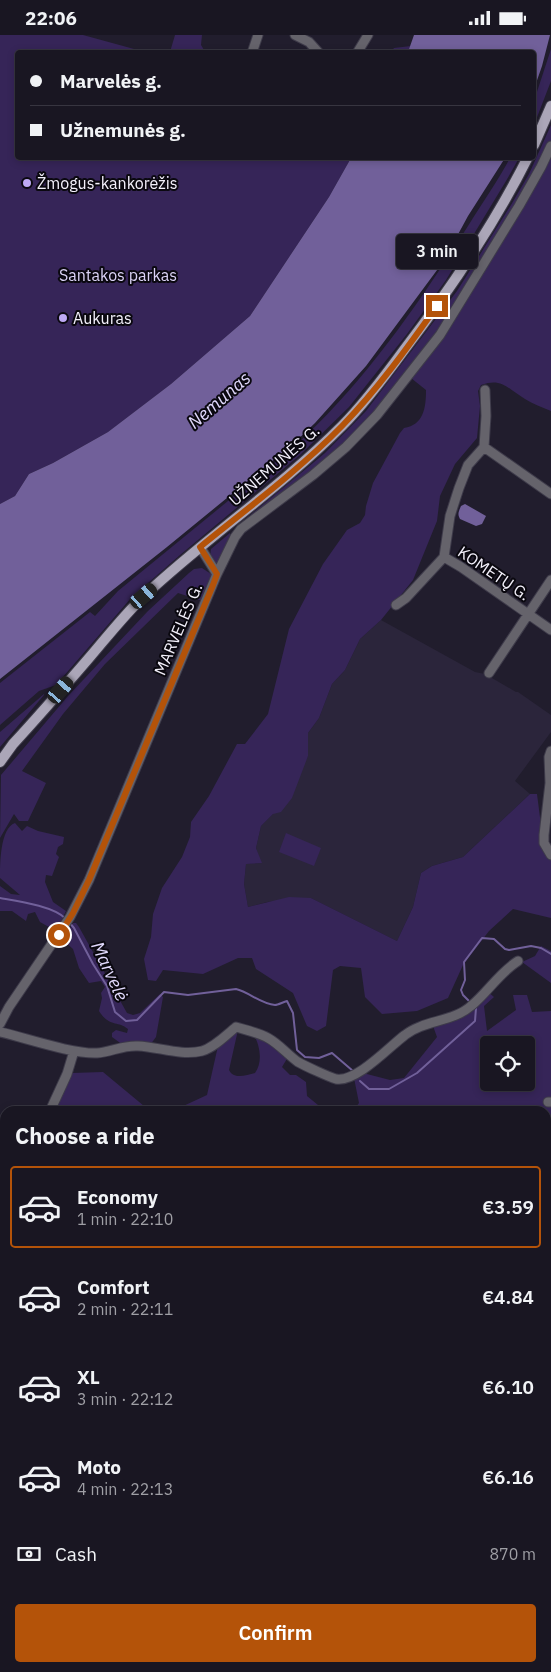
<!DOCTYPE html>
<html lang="en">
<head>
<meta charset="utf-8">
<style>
	body { margin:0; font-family:"IBM Plex Sans",sans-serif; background:#26232f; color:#f1f3f6; height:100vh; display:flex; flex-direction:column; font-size:19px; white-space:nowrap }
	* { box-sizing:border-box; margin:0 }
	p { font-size:16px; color:#9f9fa5 }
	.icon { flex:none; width:28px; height:28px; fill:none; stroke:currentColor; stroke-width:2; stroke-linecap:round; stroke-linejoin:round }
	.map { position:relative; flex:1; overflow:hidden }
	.sheet { position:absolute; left:0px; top:1071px; width:551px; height:566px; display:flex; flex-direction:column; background:#191622; border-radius:15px 15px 0 0; box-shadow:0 2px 8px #0003,0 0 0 1px #373540 }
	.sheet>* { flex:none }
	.guide { position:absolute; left:15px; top:15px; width:521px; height:110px; border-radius:5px; box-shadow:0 2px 8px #0003,0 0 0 1px #373540; display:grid; align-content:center; height:110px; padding:0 15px; background:#191622 }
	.tools { position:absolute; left:480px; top:1001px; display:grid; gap:10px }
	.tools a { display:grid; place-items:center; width:55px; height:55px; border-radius:5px; background:#191622; box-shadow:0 2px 8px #0003,0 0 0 1px #373540; font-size:25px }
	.end { position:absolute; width:22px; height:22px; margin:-11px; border:6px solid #b45309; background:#fff; box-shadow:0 0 0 2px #fff }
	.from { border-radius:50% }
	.bubble { position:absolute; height:35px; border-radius:5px; background:#191622; box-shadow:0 2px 8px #0003,0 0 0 1px #373540; font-size:16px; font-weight:600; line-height:35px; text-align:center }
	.car { position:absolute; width:15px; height:30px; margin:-15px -8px; border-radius:6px; box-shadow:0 0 4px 1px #0007; background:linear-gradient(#222 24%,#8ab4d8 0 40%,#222 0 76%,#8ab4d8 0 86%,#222 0) }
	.guide b { display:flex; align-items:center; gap:18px; height:48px; font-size:19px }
	.guide b+b { border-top:1px solid #373540 }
	.guide i { width:12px; height:12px; background:#f1f3f6 }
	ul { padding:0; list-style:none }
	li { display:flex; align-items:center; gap:15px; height:82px; margin:0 10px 8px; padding:0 5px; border:2px solid transparent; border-radius:5px }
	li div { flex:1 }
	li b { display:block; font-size:19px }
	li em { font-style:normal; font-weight:600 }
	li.current { border-color:#b45309 }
	li>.icon { width:45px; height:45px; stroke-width:1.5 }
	h2 { padding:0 15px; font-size:22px; line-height:60px }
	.pay { display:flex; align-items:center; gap:12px; height:55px; padding:0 15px; font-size:19px }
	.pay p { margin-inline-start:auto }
	.action { display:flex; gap:10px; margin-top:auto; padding:10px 15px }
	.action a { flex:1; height:58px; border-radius:5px; background:#b45309; color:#fff; font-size:20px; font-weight:600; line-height:58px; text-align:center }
	.status { display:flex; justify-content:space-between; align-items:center; height:35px; padding:0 25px; background:#191622; direction:ltr }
	.status svg { height:14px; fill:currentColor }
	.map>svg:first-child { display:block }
	.built { fill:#2b253b }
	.green { fill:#362558; fill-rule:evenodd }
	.water { fill:#71609a }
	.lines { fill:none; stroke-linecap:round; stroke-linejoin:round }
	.stream { stroke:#71609a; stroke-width:2 }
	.minor-casing { stroke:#3e3b4a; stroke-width:11 }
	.major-casing { stroke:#3e3b4a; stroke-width:12 }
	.minor { stroke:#65636b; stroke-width:9 }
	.major { stroke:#aba6b8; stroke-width:10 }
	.route { stroke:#b45309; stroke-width:6 }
	.poi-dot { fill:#bea9f4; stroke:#0a080f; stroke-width:2 }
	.labels { text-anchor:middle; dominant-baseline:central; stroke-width:4; stroke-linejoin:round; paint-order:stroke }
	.poi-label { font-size:16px; fill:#f3f0fb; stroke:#0a080f; text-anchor:start }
	.park-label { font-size:16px; fill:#dbd3f6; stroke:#0a080f }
	.street-label { font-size:16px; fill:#f3f0fb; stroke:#0a080f }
	.water-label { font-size:18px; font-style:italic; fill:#e1d9fc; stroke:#0a080f }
</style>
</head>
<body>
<div class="status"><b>22:06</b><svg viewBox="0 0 49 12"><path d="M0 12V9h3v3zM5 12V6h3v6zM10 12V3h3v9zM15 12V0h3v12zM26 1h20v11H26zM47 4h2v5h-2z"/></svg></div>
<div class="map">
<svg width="551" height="1637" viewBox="0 0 551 1637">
	<rect width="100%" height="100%" fill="#211d2d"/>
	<path class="built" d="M381,585L475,637L485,639L516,657H518L551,680V697L515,746L530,759L463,822L432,831L421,838L413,872L397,906L311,863L267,867L248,872L244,849L246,829L261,828L256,813L261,791L273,779L308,721V698L319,683L332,649L345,635L360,604Z"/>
	<path class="green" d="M0,0H83L145,17L18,18V122L351,123L329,162L250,281L171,349L108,397L53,428L29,439L15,461L0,469Z
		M175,0H202L201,10L204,15L202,17H170Z
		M411,11L408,17L390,18L394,13Z
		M551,14V46L534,90V66Z
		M551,90V376C542,372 533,369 525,364C508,354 502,342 481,350L478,356L480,371L477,403L455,429L440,461L437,486L413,545L381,585L360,604L345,635L332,649L319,683L308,698V721L292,763L281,777L273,779L261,791L256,813L262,828L246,829L244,849L248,872L289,862L311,863L397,906L413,872L421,838L432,831L463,822L530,759H537L541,790L551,824V883L513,874L489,896L463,930L448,963L417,976L382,979L365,962L361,933L340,931L333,935L326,991L317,996L307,991L293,958L256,934L252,923H238L203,939L163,935L156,946L148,945L144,924L151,902L153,879L162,853L182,822L190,802L191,787L209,761L237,709H245L268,679L289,594L323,529L347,495L360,488L365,480L366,471L373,448L400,398L404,393C424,390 426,372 426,355L411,343L347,407L290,452L236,492L325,418L366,376L457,256L511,170L529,139Z
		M510,123H519L506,146L446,245L407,299L349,372L300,420L180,520L131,563L56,650L39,656L0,690V648L90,577L95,581L118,556L294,412C364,348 418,270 468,191C482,168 498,146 510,123Z
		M230,498V504L220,526L216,528C210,525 210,519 211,514Z
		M202,533L211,539L212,543L202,566L178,558L105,629L63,679L22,736L46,748L28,786H19L14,779L0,803L1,740L68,661L148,576L189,538L194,534Z
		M44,659V660L0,712V697Z
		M15,788L22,796L27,791L38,796L64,802L63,809L58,812L56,819L59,822L52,841L46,840L45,847L53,867L66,876L56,896L40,887L35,877L28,879L26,886L12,876H0V851L11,859L20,860L0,843C0,829 0,793 15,788Z
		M286,798L321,813L314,831L279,817Z
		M73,888H76L79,892L127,978L133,980L140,978L160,959L163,962L156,1002L150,1010H123L112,1002V998L116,995L127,998L128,994C117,985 110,993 99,976L102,963L101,958L105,952L101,946L89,948L79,933L73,914L63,905Z
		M541,911L551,916V948L522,927L535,921Z
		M487,956L494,962L484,971L487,996L516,975L513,960H527L532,977L551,976V1435L546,1437V1076H353L359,1068L354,1043L363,1038L390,1045L404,1043L437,1002L433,991ZM489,1010H526V1048H489Z
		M238,995L229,1035C234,1045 246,1040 255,1038C263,1027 260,1011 254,1000L265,1003L288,1022L282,1032L290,1040H296L306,1047L307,1061L318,1070L330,1076H52L72,1038L103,1037L144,1071L179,1073L207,1060L218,1011Z
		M5,1189V1402H4L0,1401V1202Z
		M5,1441V1632H100L107,1637H0V1442Z"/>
	<path class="water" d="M414,0H550L542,31L534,54V18L408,17Z
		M351,123H505L468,181L443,227L366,331L315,388L293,409L167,512L0,644V469L15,461L29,439L53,428L108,397L171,349L250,281L329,162Z
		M465,469L486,481L482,489L476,491L460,484C457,479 459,476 461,471Z"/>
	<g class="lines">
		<path class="stream" d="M0,863C17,866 54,871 66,884
			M69,887L74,893L93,929L107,951L115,977L126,986L137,985L164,957L188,960L236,954C249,957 261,969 275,970C278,970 283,967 287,966L293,978L297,1015L305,1022L319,1023L332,1018L353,1036
			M471,968L463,960L461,955L465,945L464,927L482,903L494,904L505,914L509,915L531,911L541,913L551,919
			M360,1046L369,1054H389L417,1038L475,986L476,973L474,971
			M0,1382L5,1381
			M546,1406L551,1407"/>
		<g class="minor-casing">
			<path id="minor" d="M295,0L309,7L319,18
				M252,18L258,0
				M357,18L368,0
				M484,412L551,459
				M200,512L217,539
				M444,522L461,532L551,595
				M396,570L406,563L444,522L450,481L459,453L468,430L484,412L486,381L485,355
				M489,638L551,545
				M551,716L549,722L550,748L544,800V808L551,820
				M0,989L9,972L70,882L89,845L217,539L235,502L241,494L313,440L346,412L377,380L440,300L519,171L541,132L551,111
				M0,997C26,1003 72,1019 97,1018C111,1017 123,1010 138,1011C159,1012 181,1021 202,1016C215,1012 226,1000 236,992C246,995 259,998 268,1003C279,1009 288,1020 298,1027C305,1031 329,1042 336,1044C356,1048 390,1011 405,1000C424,985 453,987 471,971C488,957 499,938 518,926
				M548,1067H551
				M50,1076L67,1039L74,1016
				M546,1130H551
				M546,1193L551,1192
				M546,1255L551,1254
				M546,1316H551
				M0,1421H5
				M550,1592L551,1563
				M146,1632L150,1637
				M195,1637V1632
				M483,1637L484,1632"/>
		</g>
		<g class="major-casing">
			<path id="major" d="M534,110L551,71
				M0,727L13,709C39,681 64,652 89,623C107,602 124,580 144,561C207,502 280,453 342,391C365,368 385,341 404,315C449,256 495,188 528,122"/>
		</g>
		<use href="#minor" class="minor"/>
		<use href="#major" class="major"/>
	</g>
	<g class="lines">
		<path class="route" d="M59,900L73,878L89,845L213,550L217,539L200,512C248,473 299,435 342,391C377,355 408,312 437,271"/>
	</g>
	<g class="poi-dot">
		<circle cx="27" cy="148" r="5"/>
		<circle cx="63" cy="283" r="5"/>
	</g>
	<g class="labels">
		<g class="poi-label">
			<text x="37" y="148">Žmogus-kankorėžis</text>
			<text x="73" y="283">Aukuras</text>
		</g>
		<g class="park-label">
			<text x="118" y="240">Santakos parkas</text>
		</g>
		<g class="street-label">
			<text transform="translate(274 430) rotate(-41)">UŽNEMUNĖS G.</text>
			<text transform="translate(494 538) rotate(34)">KOMETŲ G.</text>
			<text transform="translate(178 594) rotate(-67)">MARVELĖS G.</text>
		</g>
		<g class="water-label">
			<text transform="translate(219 365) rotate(-41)">Nemunas</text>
			<text transform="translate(110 936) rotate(65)">Marvelė</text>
		</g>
	</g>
</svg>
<div class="tools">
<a><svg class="icon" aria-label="locate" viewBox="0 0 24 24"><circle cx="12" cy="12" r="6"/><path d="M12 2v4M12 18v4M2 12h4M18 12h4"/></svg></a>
</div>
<i class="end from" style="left:59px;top:900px"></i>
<i class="end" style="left:437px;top:271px"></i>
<div class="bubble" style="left:396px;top:199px;width:82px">3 min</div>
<i class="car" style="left:144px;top:561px;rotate:49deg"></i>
<i class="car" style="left:61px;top:655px;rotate:41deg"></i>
<div class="guide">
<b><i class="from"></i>Marvelės g.</b>
<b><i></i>Užnemunės g.</b>
</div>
<section class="sheet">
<h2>Choose a ride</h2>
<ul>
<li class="current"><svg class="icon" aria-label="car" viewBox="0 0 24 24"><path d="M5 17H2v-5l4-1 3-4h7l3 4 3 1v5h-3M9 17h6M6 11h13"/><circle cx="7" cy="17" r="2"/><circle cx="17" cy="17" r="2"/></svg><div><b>Economy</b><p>1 min · 22:10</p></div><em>€3.59</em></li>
<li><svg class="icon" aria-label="car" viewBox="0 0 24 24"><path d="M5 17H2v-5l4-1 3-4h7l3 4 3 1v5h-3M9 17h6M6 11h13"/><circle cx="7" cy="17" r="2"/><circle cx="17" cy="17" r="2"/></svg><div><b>Comfort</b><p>2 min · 22:11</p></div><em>€4.84</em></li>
<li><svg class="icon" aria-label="car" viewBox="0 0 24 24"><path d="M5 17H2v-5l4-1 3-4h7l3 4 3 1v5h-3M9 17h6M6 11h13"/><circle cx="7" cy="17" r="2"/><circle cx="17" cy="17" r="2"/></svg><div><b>XL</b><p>3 min · 22:12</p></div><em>€6.10</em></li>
<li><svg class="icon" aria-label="car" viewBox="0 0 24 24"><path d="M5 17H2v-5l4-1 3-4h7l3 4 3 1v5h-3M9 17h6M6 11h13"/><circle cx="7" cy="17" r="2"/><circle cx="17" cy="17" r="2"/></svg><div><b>Moto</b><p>4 min · 22:13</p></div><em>€6.16</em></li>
</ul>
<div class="pay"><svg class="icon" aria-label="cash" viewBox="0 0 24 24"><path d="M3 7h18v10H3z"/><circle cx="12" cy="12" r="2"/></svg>Cash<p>870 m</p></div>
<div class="action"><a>Confirm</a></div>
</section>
</div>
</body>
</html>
